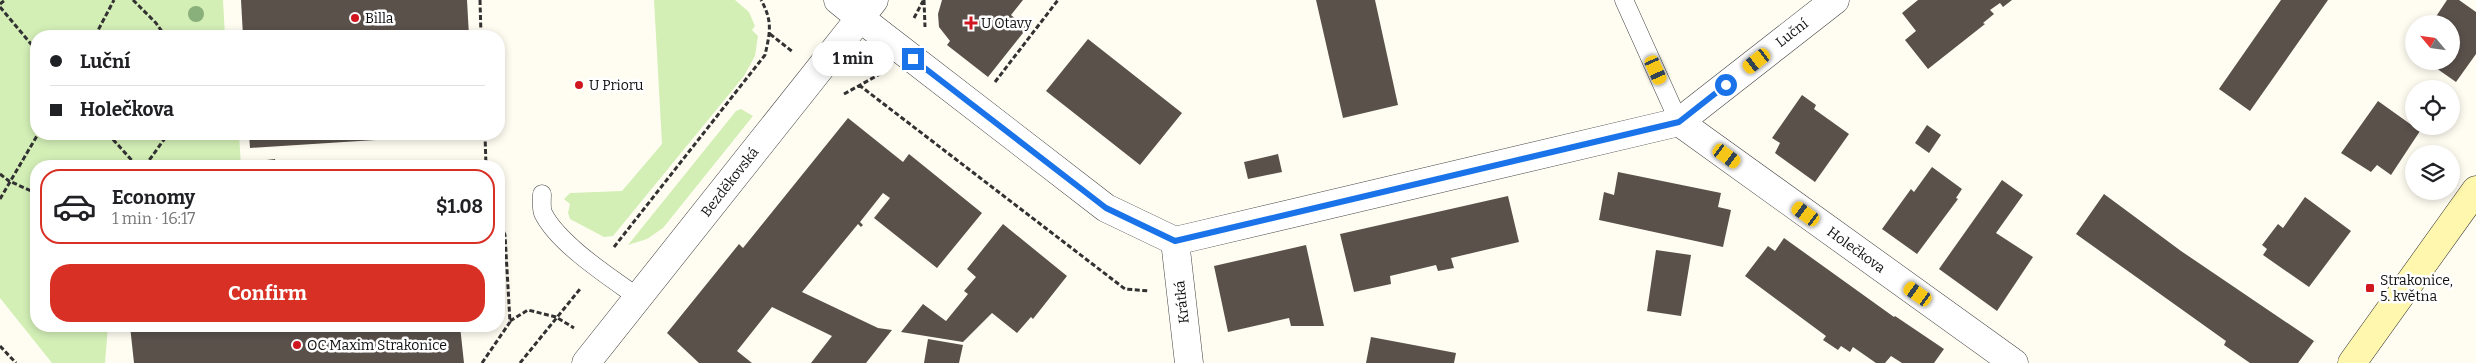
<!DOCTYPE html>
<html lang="en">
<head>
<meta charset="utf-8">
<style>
	body { margin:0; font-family:Bitter,serif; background:#f6f6f6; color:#202124; height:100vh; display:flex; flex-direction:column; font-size:19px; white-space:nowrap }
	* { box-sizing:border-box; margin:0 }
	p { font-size:16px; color:#757577 }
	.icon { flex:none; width:28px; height:28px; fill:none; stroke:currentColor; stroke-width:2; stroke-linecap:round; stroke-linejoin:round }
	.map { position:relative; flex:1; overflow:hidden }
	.panel { position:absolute; left:30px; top:160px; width:475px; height:172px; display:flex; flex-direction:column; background:#fff; border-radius:20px; box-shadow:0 2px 8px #0003 }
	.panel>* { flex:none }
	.banner { position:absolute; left:30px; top:30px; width:475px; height:110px; border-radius:20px; box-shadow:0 2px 8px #0003; display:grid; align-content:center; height:110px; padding:0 20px; background:#fff }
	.needle { width:32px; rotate:299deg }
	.fabs { position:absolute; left:2405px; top:15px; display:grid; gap:10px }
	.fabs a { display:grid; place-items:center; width:55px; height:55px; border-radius:50%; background:#fff; box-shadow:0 2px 8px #0003; font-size:25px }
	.end { position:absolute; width:22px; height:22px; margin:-11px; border:6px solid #1a73e8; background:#fff; box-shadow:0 0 0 2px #fff }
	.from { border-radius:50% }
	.bubble { position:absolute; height:35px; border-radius:18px; background:#fff; box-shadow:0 2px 8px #0003; font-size:16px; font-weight:700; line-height:35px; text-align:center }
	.car { position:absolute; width:15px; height:30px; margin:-15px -8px; border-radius:6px; box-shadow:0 0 4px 1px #0007; background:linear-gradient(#f5c518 24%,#345 0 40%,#f5c518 0 76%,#345 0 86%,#f5c518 0) }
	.banner b { display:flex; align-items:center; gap:18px; height:48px; font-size:19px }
	.banner b+b { border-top:1px solid #e0e0e0 }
	.banner i { width:12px; height:12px; background:#202124 }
	ul { padding:9px 0 0; list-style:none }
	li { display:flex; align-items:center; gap:15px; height:75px; margin:0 10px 8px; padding:0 10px; border:2px solid transparent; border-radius:20px }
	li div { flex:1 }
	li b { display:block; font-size:19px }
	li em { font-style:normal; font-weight:700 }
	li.on { border-color:#d93025 }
	li>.icon { width:45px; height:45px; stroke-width:1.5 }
	.primary-button { display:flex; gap:10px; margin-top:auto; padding:10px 20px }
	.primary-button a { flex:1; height:58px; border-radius:20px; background:#d93025; color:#fff; font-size:20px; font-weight:700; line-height:58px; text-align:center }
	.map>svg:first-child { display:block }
	.green { fill:#d3efb6 }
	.building { fill:#5a514b }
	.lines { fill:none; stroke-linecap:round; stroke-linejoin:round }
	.service-casing { stroke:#434343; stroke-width:19 }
	.minor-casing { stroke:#434343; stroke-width:29 }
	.tertiary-casing { stroke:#434343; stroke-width:29 }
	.secondary-casing { stroke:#323232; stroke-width:29 }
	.path { stroke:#323232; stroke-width:3; stroke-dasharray:5 2.5; stroke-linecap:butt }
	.service { stroke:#fff; stroke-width:18 }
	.minor { stroke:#fff; stroke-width:28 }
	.tertiary { stroke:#fff; stroke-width:28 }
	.secondary { stroke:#fff7ad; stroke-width:28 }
	.tree { fill:#89af7a }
	.route { stroke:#1a73e8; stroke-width:6 }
	.poi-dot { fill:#d0171f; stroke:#fff; stroke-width:2 }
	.labels { text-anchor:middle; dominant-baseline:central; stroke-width:5; stroke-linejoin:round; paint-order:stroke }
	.poi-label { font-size:14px; fill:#101010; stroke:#fff; text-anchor:start }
	.street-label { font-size:14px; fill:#101010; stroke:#fff }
</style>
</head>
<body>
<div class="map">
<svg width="2476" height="363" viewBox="0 0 2476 363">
	<rect width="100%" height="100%" fill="#fffdf2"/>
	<path class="green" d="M0,0H223L225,36H36V134H239L241,166H36V326H108L105,363H52L0,298Z
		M654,0H735L749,12L755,26L752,30L758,36L755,56L744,76L613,236L604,237L570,219L568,213L570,204L564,199L570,193L622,191L662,144Z
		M741,109L753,116L663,228L647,239L628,245L736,111Z"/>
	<path class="building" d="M241,0H467L469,36H243Z
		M942,0H1023L1011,15L1027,28L988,77L947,45L950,41L939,27L938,14Z
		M1316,0H1375L1398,105L1343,118Z
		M1918,0H2012L2003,7L2000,3L1990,10L1994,14L1983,23L1985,24L1928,69L1905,40L1916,31L1902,13Z
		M2281,0H2328L2250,111L2219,89Z
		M2447,0H2459L2476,12V54L2456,82L2426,61H2451V24H2431Z
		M1088,39L1182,113L1140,165L1046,91Z
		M1802,95L1816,105L1814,109L1849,134L1815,182L1775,153L1780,143L1772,138Z
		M2378,101L2420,131L2391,175L2377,165L2371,172L2341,153Z
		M848,118L903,162L909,154L982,213L937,268L874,218L890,198L883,193L860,222L863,225L861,227L858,224L802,292L878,328L892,330L866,363H811L832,336L772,307L737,351L752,363H699L667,333L739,244L743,248Z
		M1927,125L1941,135L1929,153L1915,143Z
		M249,134H454V135L250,148Z
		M1278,154L1282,172L1248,179L1244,162Z
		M275,159L276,166H251L250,162Z
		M1932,167L1962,189L1956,198L1958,199L1917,254L1882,229L1911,189L1914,192Z
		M1618,172L1721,193L1718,207L1731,210L1723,247L1599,220L1604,192L1614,195Z
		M2002,180L2023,195L1996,233L2033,257L1997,311L1939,269Z
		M2104,194L2181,251L2314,341L2298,363H2250L2224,345L2226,341L2076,234Z
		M1508,196L1519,242L1451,258L1454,268L1438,271L1436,265L1390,276L1391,284L1354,292L1340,234Z
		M2305,197L2351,231L2309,287L2263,255L2267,249L2262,245L2278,224L2283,228Z
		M1003,224L1067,276L1033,319L1031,317L1017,333L992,313L963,342L901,332L923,304L946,321L968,294L964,291L976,277L967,269Z
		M1784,238L1894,317L1895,316L1944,349L1934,363H1902L1891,356L1885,363H1876L1853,347L1850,352L1841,346L1838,350L1823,340L1826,336L1745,276L1768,246L1775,251Z
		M1306,245L1324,326H1291L1289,318L1228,332L1214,266Z
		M1656,250L1691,255L1681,316L1647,311Z
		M130,326H460L464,363H134Z
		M1371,337L1456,353L1454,363H1366Z
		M928,339L963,345L959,363H924Z"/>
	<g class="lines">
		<g class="service-casing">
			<path id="service" d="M1624,0L1679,122
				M542,194C542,200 541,208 543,213C558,244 611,278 639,298"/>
		</g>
		<g class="minor-casing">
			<path id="minor" d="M874,0L860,18L1106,208L1175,241L1679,122L1835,0
				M1679,122L2014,363
				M1175,241L1189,363"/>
		</g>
		<g class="tertiary-casing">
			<path id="tertiary" d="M586,363L860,18L838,0"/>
		</g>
		<g class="secondary-casing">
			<path id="secondary" d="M2352,363L2476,190"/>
		</g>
		<path class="path" d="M133,0L156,23L165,36
			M480,0L481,36
			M924,0L925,27
			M0,4L5,0
			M0,7L36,50
			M914,18L923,1
			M770,34L793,52
			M95,36L114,0
			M995,82L1058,0
			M859,85L1125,289L1149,291
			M844,94L880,74
			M108,134L137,166
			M485,134L486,166
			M145,166L168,134
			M0,174L9,181L36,193
			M0,199L38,134
			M614,247L765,55C770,33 773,21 761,0
			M510,321L528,310L556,317L574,328
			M0,346L16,363
			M482,363L510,322L505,235L499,221
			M520,363L580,289"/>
		<use href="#service" class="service"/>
		<use href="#minor" class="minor"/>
		<use href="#tertiary" class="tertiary"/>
		<use href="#secondary" class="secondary"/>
	</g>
	<circle class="tree" cx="196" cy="14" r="8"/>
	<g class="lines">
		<path class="route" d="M913,59L1106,208L1175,241L1679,122L1726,85"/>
	</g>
	<g class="poi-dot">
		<circle cx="355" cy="18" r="5"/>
		<path d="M968.5 15.5h5v5h5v5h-5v5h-5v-5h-5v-5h5z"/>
		<circle cx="579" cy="85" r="5"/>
		<rect x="2365" y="283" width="10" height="10" rx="2.5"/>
		<circle cx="297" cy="345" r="5"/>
	</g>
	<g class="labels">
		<g class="poi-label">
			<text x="365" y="18">Billa</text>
			<text x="981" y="23">U Otavy</text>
			<text x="589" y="85">U Prioru</text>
			<text x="2380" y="280">Strakonice,<tspan x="2380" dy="16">5. května</tspan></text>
			<text x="307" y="345">OC Maxim Strakonice</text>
		</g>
		<g class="street-label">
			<text transform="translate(1792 33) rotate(-38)">Luční</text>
			<text transform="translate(730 182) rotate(-52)">Bezděkovská</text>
			<text transform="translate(1856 250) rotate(36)">Holečkova</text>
			<text transform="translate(1182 302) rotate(-96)">Krátká</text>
		</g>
	</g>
</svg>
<div class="fabs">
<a><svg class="needle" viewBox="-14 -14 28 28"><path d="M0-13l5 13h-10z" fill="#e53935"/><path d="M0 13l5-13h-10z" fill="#757577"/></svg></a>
<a><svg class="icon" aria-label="locate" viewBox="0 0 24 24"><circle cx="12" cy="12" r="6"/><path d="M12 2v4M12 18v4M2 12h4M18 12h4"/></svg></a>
<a><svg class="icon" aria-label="layers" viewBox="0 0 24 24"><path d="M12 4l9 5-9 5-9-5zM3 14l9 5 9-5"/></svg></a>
</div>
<i class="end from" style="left:1726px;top:85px"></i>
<i class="end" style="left:913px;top:59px"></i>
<div class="bubble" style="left:812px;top:41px;width:82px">1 min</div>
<i class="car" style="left:1757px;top:61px;rotate:232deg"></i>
<i class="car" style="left:1656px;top:70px;rotate:156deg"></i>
<i class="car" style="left:1727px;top:156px;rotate:126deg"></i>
<i class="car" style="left:1806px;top:214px;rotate:306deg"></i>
<i class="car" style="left:1918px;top:294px;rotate:305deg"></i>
<div class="banner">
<b><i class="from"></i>Luční</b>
<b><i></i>Holečkova</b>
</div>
<section class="panel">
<ul>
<li class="on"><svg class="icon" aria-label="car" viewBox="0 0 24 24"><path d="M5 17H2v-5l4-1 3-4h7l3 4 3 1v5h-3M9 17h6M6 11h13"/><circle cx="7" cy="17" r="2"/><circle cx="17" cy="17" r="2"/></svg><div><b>Economy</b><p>1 min · 16:17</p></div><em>$1.08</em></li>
</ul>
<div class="primary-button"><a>Confirm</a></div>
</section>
</div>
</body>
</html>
